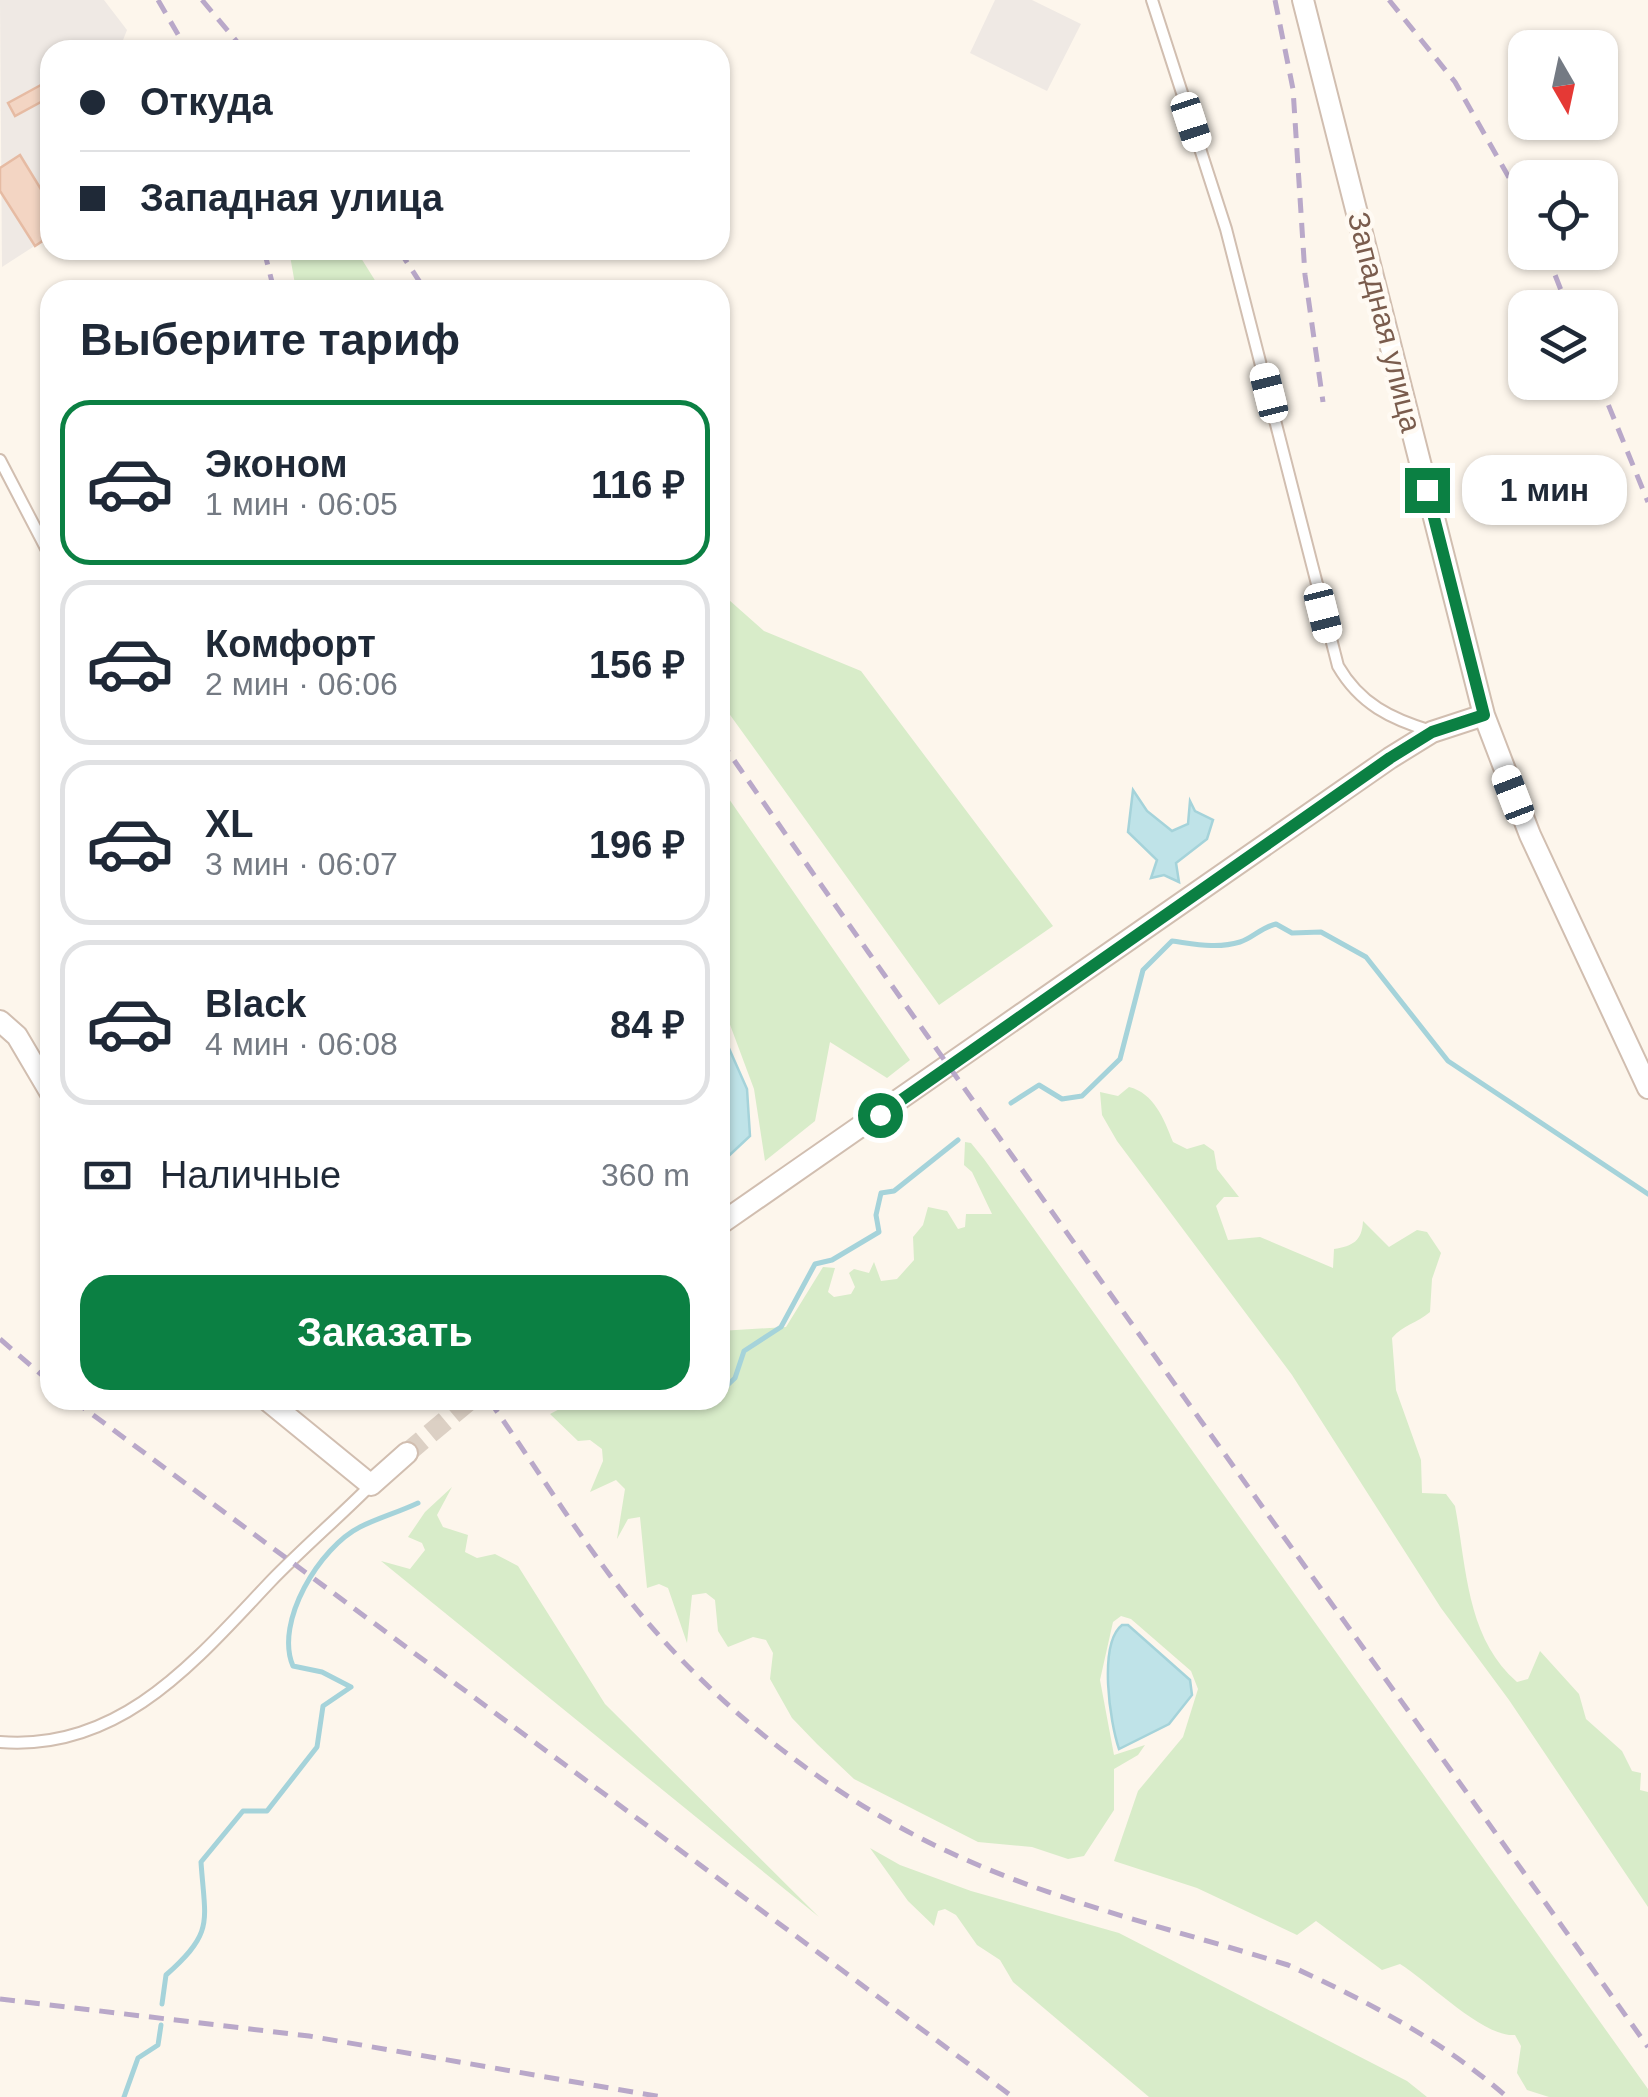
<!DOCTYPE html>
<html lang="ru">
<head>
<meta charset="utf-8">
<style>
	body { margin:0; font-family:Arial,sans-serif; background:#f2f2f3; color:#1f2937; height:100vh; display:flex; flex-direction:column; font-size:38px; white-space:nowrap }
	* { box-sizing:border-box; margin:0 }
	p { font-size:32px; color:#747a83 }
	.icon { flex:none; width:55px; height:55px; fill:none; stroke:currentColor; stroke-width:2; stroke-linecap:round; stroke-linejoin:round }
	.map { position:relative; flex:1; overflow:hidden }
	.drawer { position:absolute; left:40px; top:280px; width:690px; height:1130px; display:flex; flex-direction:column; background:#fff; border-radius:30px; box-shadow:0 2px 8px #0004 }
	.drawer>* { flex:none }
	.hud { position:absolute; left:40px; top:40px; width:690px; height:220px; border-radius:30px; box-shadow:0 2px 8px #0004; display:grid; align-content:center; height:220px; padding:0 40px; background:#fff }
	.needle { width:65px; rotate:171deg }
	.tools { position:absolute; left:1508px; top:30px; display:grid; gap:20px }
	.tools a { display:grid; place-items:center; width:110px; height:110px; border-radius:20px; background:#fff; box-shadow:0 2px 8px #0004; font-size:50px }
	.end { position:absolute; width:45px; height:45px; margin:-22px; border:12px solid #0b8043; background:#fff; box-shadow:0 0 0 5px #fff }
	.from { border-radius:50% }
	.bubble { position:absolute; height:70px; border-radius:30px; background:#fff; box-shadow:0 2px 8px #0004; font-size:32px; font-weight:800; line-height:70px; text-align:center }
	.car { position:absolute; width:30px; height:60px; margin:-30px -15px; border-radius:12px; box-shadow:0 0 8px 2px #0007; background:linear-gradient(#fff 24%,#345 0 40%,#fff 0 76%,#345 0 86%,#fff 0) }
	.hud b { display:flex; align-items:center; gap:35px; height:95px; font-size:38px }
	.hud b+b { border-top:2px solid #e0e1e3 }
	.hud i { width:25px; height:25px; background:#1f2937 }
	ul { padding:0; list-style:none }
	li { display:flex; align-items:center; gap:30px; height:165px; margin:0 20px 15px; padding:0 20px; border:5px solid #e0e1e3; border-radius:30px }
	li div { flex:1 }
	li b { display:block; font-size:38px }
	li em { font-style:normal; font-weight:800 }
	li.selected { border-color:#0b8043 }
	li>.icon { width:90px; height:90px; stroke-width:1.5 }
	h2 { padding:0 40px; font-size:45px; line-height:120px }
	.pay { display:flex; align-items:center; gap:25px; height:110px; padding:0 40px; font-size:38px }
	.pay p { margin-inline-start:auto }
	.action { display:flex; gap:20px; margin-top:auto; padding:20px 40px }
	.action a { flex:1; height:115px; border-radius:30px; background:#0b8043; color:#fff; font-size:40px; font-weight:800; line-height:115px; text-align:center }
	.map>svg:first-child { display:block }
	.industrial { fill:#efe9e4 }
	.green { fill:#d8ecc9 }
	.water { fill:#bfe3e8; stroke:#a5d3da; stroke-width:2.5 }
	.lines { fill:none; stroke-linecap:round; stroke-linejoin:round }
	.stream { stroke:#a5d3da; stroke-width:5 }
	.building { fill:#f3d5c3; stroke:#e6bba3; stroke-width:2.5 }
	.minor-tunnel { stroke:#dcd0c4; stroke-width:20; stroke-dasharray:20 10; stroke-linecap:butt }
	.service-casing { stroke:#d1beb0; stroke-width:14 }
	.minor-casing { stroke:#d1beb0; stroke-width:24 }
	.service { stroke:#fff; stroke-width:10 }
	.minor { stroke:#fff; stroke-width:20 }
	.rail { stroke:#b9a8c9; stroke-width:5; stroke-dasharray:15 10; stroke-linecap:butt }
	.route { stroke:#0b8043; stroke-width:12 }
	.labels { text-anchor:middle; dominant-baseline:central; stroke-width:9; stroke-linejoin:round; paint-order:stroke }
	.street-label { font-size:30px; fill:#7a5c4d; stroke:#fffaf3 }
</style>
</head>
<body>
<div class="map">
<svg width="1648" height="2097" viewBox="0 0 1648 2097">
	<rect width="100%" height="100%" fill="#fdf6ec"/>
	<path class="industrial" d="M0,0H104L127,30L119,50H50V236L2,267Z
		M995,0H1032L1081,24L1047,91L970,53Z"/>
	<path class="green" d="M289,250H356L381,290H296Z
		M720,592L764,631L861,671L1053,926L939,1005L720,701Z
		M720,786L910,1060L887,1078L830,1042L815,1121L765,1161L754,1089L729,1022L720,1016Z
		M1129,1087C1154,1093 1164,1119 1173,1142L1187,1149L1204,1144L1214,1151L1217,1169L1239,1197H1224L1216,1206L1228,1240L1260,1237L1333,1268L1334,1249C1353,1246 1362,1241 1363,1221L1389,1247L1417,1230L1427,1232L1441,1253L1432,1279L1430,1312C1417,1323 1403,1325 1392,1338L1396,1390L1421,1460L1422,1493L1446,1494L1455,1506C1467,1569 1466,1637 1517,1682L1528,1679L1540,1651L1579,1694L1586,1719L1622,1751L1632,1771L1641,1773L1640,1790L1648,1792V1907L1509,1700L1441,1608L1292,1375L1117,1141L1102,1115L1100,1092L1118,1096Z
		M965,1142L971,1143L984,1159L1648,2089V2097H1549L1527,2090L1517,2073L1521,2046L1515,2035C1484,2038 1429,1982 1400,1964L1382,1970L1316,1921L1297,1935L1197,1888L1114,1861L1138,1791L1183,1737L1198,1689L1191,1671L1131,1619L1121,1616L1113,1622L1100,1680L1114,1755L1145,1745L1138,1755L1114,1769V1810L1084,1856L1068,1859L1032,1847L978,1842L854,1779L817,1744L792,1718L770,1679L773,1653L766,1640L753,1637L728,1647L718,1631L715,1600L706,1593L692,1595L687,1643L668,1588L659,1584L647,1588L640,1517L628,1519L617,1539L625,1489L616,1480L590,1492L603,1461L602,1449L590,1440L578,1441L550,1414L567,1405L581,1408L600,1400H720V1331L786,1327L823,1267L835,1268L828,1292L834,1297L851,1294L855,1287L849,1273L854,1269L869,1273L874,1262L881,1281L897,1279L914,1260L913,1237L923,1225L928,1207L947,1211L958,1229L965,1227L966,1214H992L972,1172L964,1165Z
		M452,1487L437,1515L443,1527L468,1535L465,1552L477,1558L495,1554L518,1566L605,1704L819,1917L381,1561L410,1569L425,1550L422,1543L408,1537L425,1512Z
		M870,1848L900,1865L971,1891L1119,1933L1407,2081L1427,2097H1149L1013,1982L1000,1960L977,1945L956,1915L945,1909L938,1911L934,1926L908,1901Z"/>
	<path class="water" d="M1133,790L1147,811L1172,831L1188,824L1190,801L1195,811L1213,820L1207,839L1176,863L1179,882L1164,875L1151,878L1157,860L1128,832Z
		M720,1028L747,1089L750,1136L720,1164Z
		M1122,1625H1128L1190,1680L1192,1695L1169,1724L1119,1749C1110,1723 1098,1644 1122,1625Z"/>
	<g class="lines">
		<path class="stream" d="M1011,1103L1039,1085L1062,1099L1082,1096L1120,1059L1143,970L1172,941C1195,944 1217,949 1240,942C1253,938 1260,928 1276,924L1292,933L1321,932L1366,957L1448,1061L1648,1194
			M720,1392L735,1378L744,1351L781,1327L815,1264L832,1260L879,1232L876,1215L881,1193L894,1191L958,1140
			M685,1400L697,1406L712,1400
			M162,2004L166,1975C215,1932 205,1922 201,1862L243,1811H267L317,1747L323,1706L351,1687L322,1672L293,1666C274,1622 320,1547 360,1527C378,1518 399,1512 418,1503
			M124,2097L138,2058L158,2045L161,2025"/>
	</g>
	<path class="building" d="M50,80V97L15,116L8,103Z
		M20,155L50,204V236L35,246L0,191V168Z"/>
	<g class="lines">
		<path class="minor-tunnel" d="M407,1453L470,1400"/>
		<g class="service-casing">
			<path id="service" d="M1152,0L1226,229L1338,666C1360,704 1391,719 1431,731
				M0,460L50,556
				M0,1742C121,1752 196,1660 271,1581C303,1548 338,1518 370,1486"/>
		</g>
		<g class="minor-casing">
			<path id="minor" d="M1303,0L1484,715L1530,835L1648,1088
				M0,1021L17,1036L50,1092
				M720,1224L1390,758L1432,732L1484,715
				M267,1400L371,1485L407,1453"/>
		</g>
		<use href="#service" class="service"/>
		<use href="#minor" class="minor"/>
		<path class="rail" d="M158,0L187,50
			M202,0L244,50
			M1275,0L1293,89L1305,275L1323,402
			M1389,0L1455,82L1525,206
			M264,250L274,290
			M399,250L425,290
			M1546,252L1568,308
			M1599,382L1648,502
			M720,740C1025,1179 1339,1612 1648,2047
			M0,1339L50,1382
			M73,1400L1013,2097
			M489,1400C541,1474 589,1554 648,1623C729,1717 836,1800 949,1852C1055,1902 1176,1930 1288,1965C1365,2000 1442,2040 1507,2097
			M0,1999L309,2036L662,2097"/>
	</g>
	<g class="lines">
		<path class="route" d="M880,1115L1390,758L1432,732L1484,715L1427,490"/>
	</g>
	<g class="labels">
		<g class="street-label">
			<text transform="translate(1385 322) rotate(76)">Западная улица</text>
		</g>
	</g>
</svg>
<div class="tools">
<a><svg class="needle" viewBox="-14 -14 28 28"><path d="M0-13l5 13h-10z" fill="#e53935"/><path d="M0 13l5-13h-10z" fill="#747a83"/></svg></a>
<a><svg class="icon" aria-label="locate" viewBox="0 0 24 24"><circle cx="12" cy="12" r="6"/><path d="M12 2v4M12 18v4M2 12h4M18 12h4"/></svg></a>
<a><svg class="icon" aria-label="layers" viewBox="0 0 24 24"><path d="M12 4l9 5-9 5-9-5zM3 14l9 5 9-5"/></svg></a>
</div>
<i class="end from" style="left:880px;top:1115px"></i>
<i class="end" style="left:1427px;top:490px"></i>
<div class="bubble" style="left:1462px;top:455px;width:165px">1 мин</div>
<i class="car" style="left:1191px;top:122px;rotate:162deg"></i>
<i class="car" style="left:1269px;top:393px;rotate:346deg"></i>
<i class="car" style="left:1323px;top:613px;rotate:166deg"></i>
<i class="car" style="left:1513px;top:795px;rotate:339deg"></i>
<div class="hud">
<b><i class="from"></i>Откуда</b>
<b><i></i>Западная улица</b>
</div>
<section class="drawer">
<h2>Выберите тариф</h2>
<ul>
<li class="selected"><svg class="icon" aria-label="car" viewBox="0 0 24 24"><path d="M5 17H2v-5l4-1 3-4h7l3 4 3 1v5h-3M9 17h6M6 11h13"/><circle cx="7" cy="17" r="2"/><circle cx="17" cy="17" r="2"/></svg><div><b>Эконом</b><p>1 мин · 06:05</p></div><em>116 ₽</em></li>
<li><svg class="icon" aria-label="car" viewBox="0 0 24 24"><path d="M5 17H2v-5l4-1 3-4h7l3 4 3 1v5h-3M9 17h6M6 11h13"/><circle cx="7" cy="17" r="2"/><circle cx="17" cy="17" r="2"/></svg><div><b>Комфорт</b><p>2 мин · 06:06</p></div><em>156 ₽</em></li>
<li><svg class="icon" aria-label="car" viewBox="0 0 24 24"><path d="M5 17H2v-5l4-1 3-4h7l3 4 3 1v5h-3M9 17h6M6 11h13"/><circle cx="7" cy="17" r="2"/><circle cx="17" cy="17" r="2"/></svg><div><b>XL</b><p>3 мин · 06:07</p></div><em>196 ₽</em></li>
<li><svg class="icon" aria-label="car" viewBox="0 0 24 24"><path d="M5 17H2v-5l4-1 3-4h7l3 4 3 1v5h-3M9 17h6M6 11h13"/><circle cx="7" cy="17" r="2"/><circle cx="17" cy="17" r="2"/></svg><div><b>Black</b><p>4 мин · 06:08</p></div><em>84 ₽</em></li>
</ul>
<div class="pay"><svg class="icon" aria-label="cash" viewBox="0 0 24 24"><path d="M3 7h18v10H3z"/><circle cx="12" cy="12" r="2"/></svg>Наличные<p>360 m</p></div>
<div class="action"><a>Заказать</a></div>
</section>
</div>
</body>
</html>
